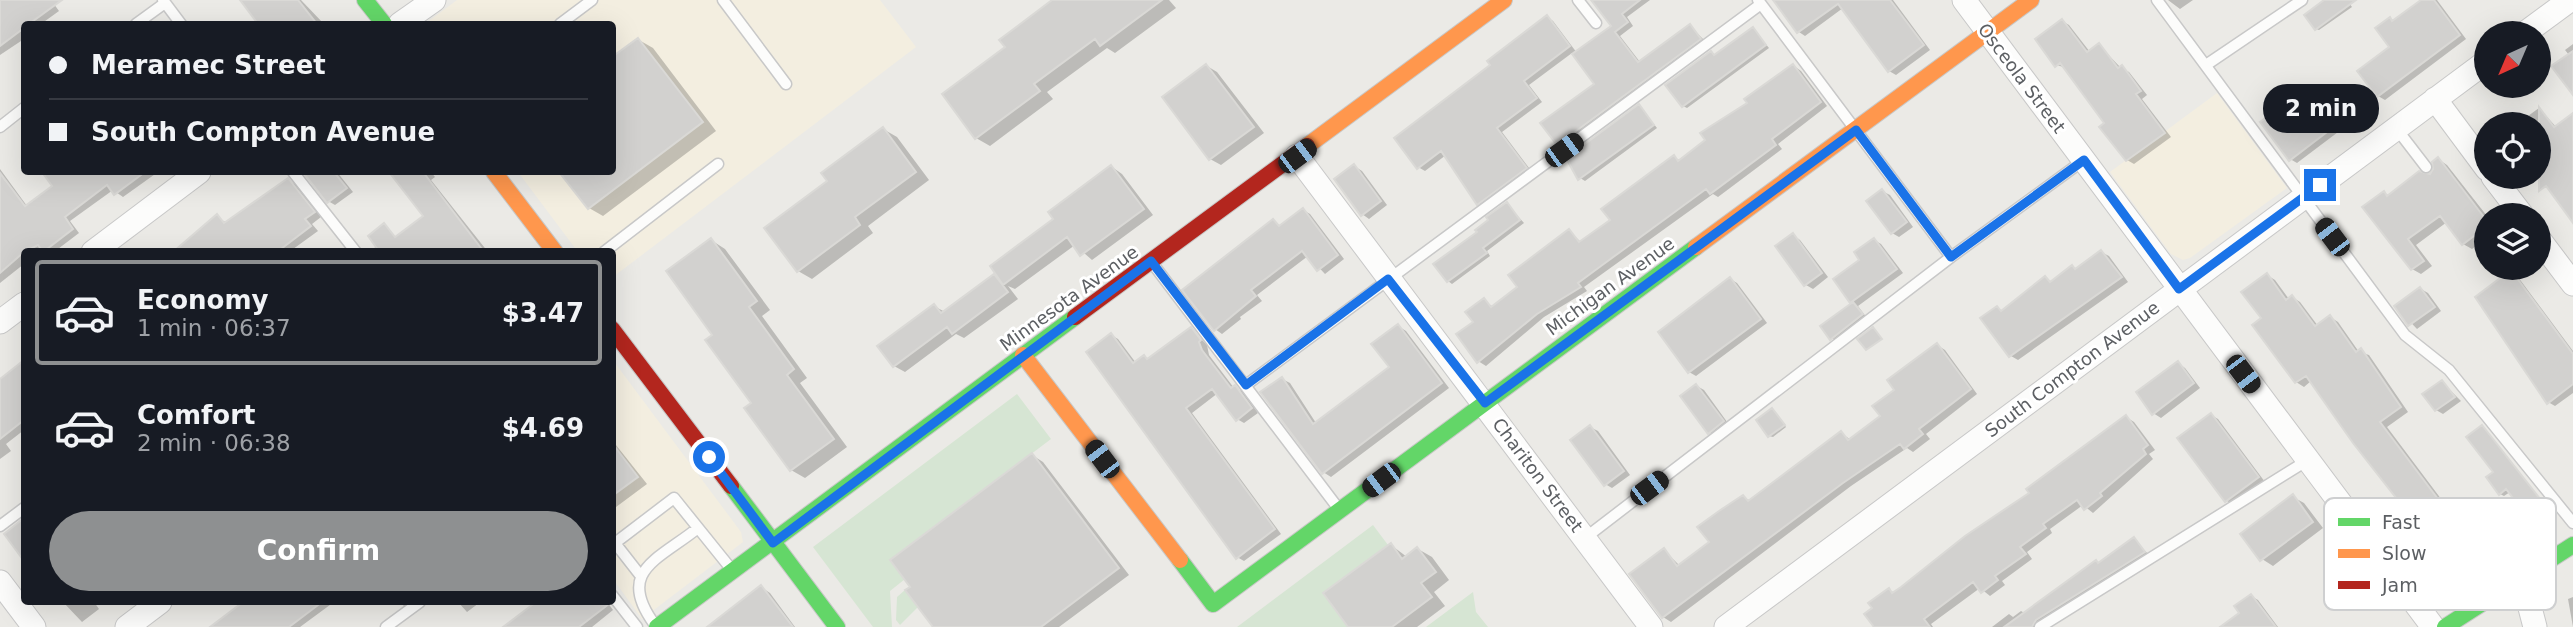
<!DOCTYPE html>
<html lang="en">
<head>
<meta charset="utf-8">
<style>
	body { margin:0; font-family:"DejaVu Sans",sans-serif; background:#20242c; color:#f1f3f6; height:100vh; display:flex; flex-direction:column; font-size:26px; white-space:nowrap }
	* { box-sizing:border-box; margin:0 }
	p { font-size:23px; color:#9ea1a6 }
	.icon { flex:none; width:38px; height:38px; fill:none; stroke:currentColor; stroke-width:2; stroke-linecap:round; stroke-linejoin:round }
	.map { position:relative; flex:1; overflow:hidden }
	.details { position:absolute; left:21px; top:248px; width:595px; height:357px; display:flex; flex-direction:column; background:#171b24; border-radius:7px; box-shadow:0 7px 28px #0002 }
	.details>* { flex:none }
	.hud { position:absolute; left:21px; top:21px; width:595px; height:154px; border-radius:7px; box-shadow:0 7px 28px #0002; display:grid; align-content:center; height:154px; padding:0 28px; background:#171b24 }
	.needle { width:46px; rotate:224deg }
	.buttons { position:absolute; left:2474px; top:21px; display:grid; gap:14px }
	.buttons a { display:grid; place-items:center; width:77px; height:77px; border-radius:50%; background:#171b24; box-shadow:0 7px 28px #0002; font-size:35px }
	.end { position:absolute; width:32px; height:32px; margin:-16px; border:9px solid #1a73e8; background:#fff; box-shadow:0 0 0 4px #fff }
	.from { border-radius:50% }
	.bubble { position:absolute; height:49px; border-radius:24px; background:#171b24; box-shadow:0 7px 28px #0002; font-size:23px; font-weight:700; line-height:49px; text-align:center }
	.car { position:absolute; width:21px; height:42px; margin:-21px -10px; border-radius:9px; box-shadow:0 0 5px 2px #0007; background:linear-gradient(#222 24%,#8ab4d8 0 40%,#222 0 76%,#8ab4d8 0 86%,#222 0) }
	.hud b { display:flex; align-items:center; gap:24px; height:66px; font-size:26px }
	.hud b+b { border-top:2px solid #363941 }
	.hud i { width:18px; height:18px; background:#f1f3f6 }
	ul { padding:12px 0 0; list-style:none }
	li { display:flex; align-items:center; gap:21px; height:105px; margin:0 14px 10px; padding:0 14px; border:4px solid transparent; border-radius:7px }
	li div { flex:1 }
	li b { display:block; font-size:26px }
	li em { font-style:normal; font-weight:700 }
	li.selected { border-color:#8e9091 }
	li>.icon { width:63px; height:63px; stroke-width:1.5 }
	.primary-button { display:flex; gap:14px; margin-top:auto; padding:14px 28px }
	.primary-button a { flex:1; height:80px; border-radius:42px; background:#8e9091; color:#fff; font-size:28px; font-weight:700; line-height:80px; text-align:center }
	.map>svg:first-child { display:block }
	.commercial { fill:#f3eee0 }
	.green { fill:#d6e5d3 }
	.shadow { fill:#0003 }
	.building { fill:#d2d1cf; stroke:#dad9d6; stroke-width:2 }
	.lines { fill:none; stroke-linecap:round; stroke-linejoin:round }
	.lane-casing { stroke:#c8c8c8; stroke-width:13 }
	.street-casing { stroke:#c8c8c8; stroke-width:25 }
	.fast-casing { stroke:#c8c8c7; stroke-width:18 }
	.slow-casing { stroke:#c8c8c7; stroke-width:18 }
	.jam-casing { stroke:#c8c8c7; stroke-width:18 }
	.lane { stroke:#fcfcfb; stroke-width:10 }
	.street { stroke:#fcfcfb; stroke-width:23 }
	.fast { stroke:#63d668; stroke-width:16 }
	.slow { stroke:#ff974d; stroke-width:16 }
	.jam { stroke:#b3261e; stroke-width:16 }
	.route { stroke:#1a73e8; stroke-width:9 }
	.labels { text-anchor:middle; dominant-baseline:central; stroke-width:6; stroke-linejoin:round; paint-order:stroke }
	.street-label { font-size:18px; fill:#5c5f63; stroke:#fff }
	.key { fill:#fff; stroke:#cecfd0; stroke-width:2 }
	.key-label { font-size:19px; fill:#5c5f63 }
</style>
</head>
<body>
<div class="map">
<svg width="2573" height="627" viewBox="0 0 2573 627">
	<rect width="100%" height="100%" fill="#ebeae6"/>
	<path class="commercial" d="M457,0H880L916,47L613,277L612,252H578L518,172H612V24H425Z
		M2217,93L2287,188L2190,258L2183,260L2171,254L2110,172Z
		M612,359L741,532L743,542L642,619L613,579Z"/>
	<path class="green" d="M1017,394L1051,439L891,560L905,579L890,591L892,627H873L813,547Z
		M1373,525L1388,545L1324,593L1348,627H1237Z
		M905,590L918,607L900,625L896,620L897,597Z
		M1473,592L1476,612L1488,627H1426Z"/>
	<path class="shadow" d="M0,0H51L59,11L41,24H24V39L0,55Z
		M242,0H301L324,24H260Z
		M1055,0H1169L1176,8L1115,53L1107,48L1047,92L1053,99L990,146L976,138Z
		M1593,0H1650L1627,17L1633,26L1620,36L1640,62L1690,26L1706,42L1564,147L1558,144L1596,85L1572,53L1529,85L1542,102L1502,132L1532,172L1485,207L1478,203L1446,155L1425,171L1418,167L1492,66L1547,17L1553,21L1577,53L1613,26Z
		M1775,0H1893L1930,50L1896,75L1889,71L1843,8L1805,36L1799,32Z
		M2168,0H2193L2180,9Z
		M2325,0H2347L2352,7L2319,30L2316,29Z
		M2424,0H2437L2466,39L2385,100L2378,96L2392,47L2390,19L2394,22Z
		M2062,21L2069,25L2090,52L2099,45L2121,68L2129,72L2147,95L2142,99L2171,137L2134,164L2127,160L2107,123L2066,68L2057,65Z
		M1753,29L1769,48L1687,108L1683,106L1716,56Z
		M639,40L653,48L716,131L603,216L589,208L562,172H612Z
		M2573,44V93L2569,55L2565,50Z
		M1207,66L1217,72L1264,133L1221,165L1210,159Z
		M1794,66L1801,71L1827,106L1778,144L1782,149L1718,197L1713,194L1584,287L1587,291L1544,317L1486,366L1478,361L1475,322L1484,300L1493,307L1519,287L1569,231L1582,243L1612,221L1674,157L1681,161Z
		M2322,91L2329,96L2350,123L2297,163L2290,159L2295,98L2304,105Z
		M1639,106L1657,128L1585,181L1580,178Z
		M2539,108L2557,128L2573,115V218L2539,124H2517Z
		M883,129L897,137L929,180L868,226L873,233L812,279L798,271L829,182Z
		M2438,159L2447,165L2487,216V238L2472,249L2463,244L2447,222L2416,245L2432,266L2421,274L2412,269L2384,193L2390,196L2431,176Z
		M1354,166L1362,171L1387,205L1369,219L1362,214Z
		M1112,167L1122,174L1153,215L1092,260L1075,245L1015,289L1008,286L1018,299L964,338L956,334L905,372L894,366L934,306L945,312L994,276L1002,280L1055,219Z
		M0,169L27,206L55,186L46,172H158L123,197L113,190L70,221L79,233L54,252H24V264L0,283Z
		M306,172H337L353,192L335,205L328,201Z
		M391,172H431L435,177L431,180L488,252H430L425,216Z
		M288,180L296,185L321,217L312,224L318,231L289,252H176L217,217L227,223Z
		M1882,191L1890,195L1913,227L1899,237L1892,233Z
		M1507,204L1524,223L1487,251L1490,256L1452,284L1448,281L1479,233Z
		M1303,210L1310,214L1344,259L1325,274L1308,256L1257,295L1262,301L1240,317L1241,319L1222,334L1215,329L1273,221L1281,226Z
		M384,225L387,227L406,251L373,252Z
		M1793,235L1800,240L1828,277L1813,289L1806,285Z
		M711,240L725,249L770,310L762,316L807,378L800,383L847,447L805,478L791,470L754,403Z
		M1874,240L1881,244L1903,273L1858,306L1867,318L1836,342L1822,327L1854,303L1851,302L1862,260Z
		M2101,252L2109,256L2128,282L2018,360L2011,356L1983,318L1997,308L2003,312L2045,278L2052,282L2077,270Z
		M2511,272L2518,277L2573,351V393L2555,406L2548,402Z
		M2267,275L2275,280L2289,299L2292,297L2300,302L2318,326L2330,317L2338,322L2359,352L2369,355L2408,412L2387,427L2493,568L2471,586L2463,581L2311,381L2304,387L2296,382L2263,319Z
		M1730,279L1737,283L1767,323L1696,376L1689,372Z
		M2421,289L2428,293L2441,311L2417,329L2396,307Z
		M1398,326L1406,331L1449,388L1331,477L1323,472L1282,379L1290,383L1316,423L1391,367Z
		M1191,329L1207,345L1209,355L1234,388L1242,391L1258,413L1244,423L1237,419L1218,393L1192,413L1281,534L1244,561L1237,557L1111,335L1118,339L1136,363L1144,357L1149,359Z
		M1937,345L1945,350L1977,394L1926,434L1930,439L1913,452L1907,448L1851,486L1671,622L1663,617L1631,575L1664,550L1680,566L1711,542L1743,497L1751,501L1841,433L1851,440L1882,416L1896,390Z
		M2178,363L2185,368L2200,388L2161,418L2153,413Z
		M21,365L24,366V430L6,444L11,451L0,459V380Z
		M2442,382L2461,401L2443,414L2436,410Z
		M1697,386L1704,390L1730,426L1716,437L1709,432Z
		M1772,410L1786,427L1773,437L1769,436Z
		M2211,415L2218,419L2265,482L2234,505L2227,501Z
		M2126,417L2134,422L2155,450L2149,454L2153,459L2093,513L2083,505L2050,529L2052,533L2027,552L2032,559L2002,581L2005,585L1990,596L1980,588L1931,624L1933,627H1876L1889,590L1895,593L2031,493Z
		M1590,427L1598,431L1630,475L1612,488L1605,484Z
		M2482,427L2555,517L2540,528L2510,492L2504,496L2500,494Z
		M612,440L647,484L612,510Z
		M1032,455L1043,462L1129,575L1059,627H935Z
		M2293,497L2304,503L2323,528L2273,566L2262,559Z
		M2134,539L2149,555L2038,627H1992L2009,614L2013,617L2021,611L2026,614Z
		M1391,545L1407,557L1418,549L1432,557L1449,580L1434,592L1445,606L1417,627H1350Z
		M761,587L770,593L795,627H715Z
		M2251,596L2258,600L2278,627H2223L2241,614Z
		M2573,597V627L2568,599Z
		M63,602H94L99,609L82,622Z
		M246,602H334L300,627H213Z
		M399,602H418L408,609Z
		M458,602H478L479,603L467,612Z
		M541,602H607L613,610L592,627H508Z"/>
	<path class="building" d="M0,0H62L29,24H24V28L0,46Z
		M240,0H298L317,24H258Z
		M1052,0H1162L1100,46L1095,39L1034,84L1040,91L975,139L942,94L1005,47L999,40Z
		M1591,0H1640L1622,14L1628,22L1615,32L1638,62L1690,24L1701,39L1557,145L1540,123L1594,84L1572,54L1611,26Z
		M1773,0H1890L1924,45L1888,72L1838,4L1797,33Z
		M2324,0H2356L2315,30L2304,15Z
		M2421,0H2434L2460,35L2377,97L2357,71L2389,47L2375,28L2390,17L2392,21Z
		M1547,15L1570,46L1524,81L1537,98L1497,128L1527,168L1477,205L1441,151L1417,169L1394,138L1490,65L1487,61Z
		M2062,19L2087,52L2099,43L2118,68L2122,65L2141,91L2136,94L2165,133L2126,161L2099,127L2104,123L2060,63L2055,67L2035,39Z
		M1753,27L1766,45L1682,107L1665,85L1711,51L1714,55Z
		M638,38L703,122L588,209L559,172H612V57Z
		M2573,51V95L2551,66Z
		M1206,64L1254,127L1209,160L1162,97Z
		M1793,64L1821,102L1772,139L1776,145L1710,194L1706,189L1601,266L1578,283L1581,287L1537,314L1477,363L1456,334L1473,322L1465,312L1484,298L1491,307L1517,287L1508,275L1569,229L1579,242L1610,220L1601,209L1674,155L1678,161L1705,140L1700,133L1747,103L1744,99Z
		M2322,89L2344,119L2289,161L2260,122L2295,96L2301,105Z
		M1639,104L1654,125L1578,180L1566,158Z
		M2539,107L2554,127L2573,113V223L2546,186L2539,191Z
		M883,127L916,172L855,217L860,225L797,272L764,228L827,181L821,173Z
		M2438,157L2487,221V226L2462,245L2440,216L2408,239L2424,261L2411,270L2362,207L2384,191L2387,196L2419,171L2430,174L2433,169L2432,162Z
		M1354,164L1381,201L1361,216L1334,179Z
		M1111,165L1144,209L1080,256L1067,237L1003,285L990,266L1053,219L1048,212Z
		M42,172H145L114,195L107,185L65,217L73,229L43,252L38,245L24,252L0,273V173L25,206L52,186Z
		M303,172H334L347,188L327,203Z
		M389,172H423L484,252H375L378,250L368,236L384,223L395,237L423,216Z
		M288,178L315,212L305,219L311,226L277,252H173L217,214L224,223Z
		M1882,189L1907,222L1891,234L1866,201Z
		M1507,202L1520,220L1483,248L1487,253L1447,282L1433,264L1477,232L1475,230L1488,220L1486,217Z
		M1303,208L1338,255L1317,271L1302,251L1251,290L1256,296L1214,331L1182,290L1273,219L1279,226Z
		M1793,233L1822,273L1804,286L1775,246Z
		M711,238L757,301L749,307L794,369L787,375L834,439L790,471L744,408L751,403L705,340L712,335L666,271Z
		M1874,238L1897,269L1850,303L1833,279L1859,260L1854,252Z
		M2101,250L2122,277L2009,357L1980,318L1997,306L2001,311L2045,276L2050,282L2072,265L2075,269Z
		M2511,270L2573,354V384L2547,404L2475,297Z
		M2267,273L2286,300L2292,295L2315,326L2330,315L2356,352L2361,348L2401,407L2380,422L2487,564L2462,582L2353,443L2306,376L2295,383L2252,325L2261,318L2241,292Z
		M994,274L1008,292L952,334L947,327L893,367L877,346L934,304L941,313Z
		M1730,277L1761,319L1688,373L1658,332Z
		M2420,287L2435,307L2408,326L2394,306Z
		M1853,302L1863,314L1830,340L1820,326Z
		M1398,324L1442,383L1322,474L1260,392L1282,377L1313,424L1389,367L1371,344Z
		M1191,327L1201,340L1199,342L1202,350L1231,388L1235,385L1252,408L1236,421L1212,389L1186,408L1275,529L1236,559L1086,352L1111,333L1133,363L1144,355L1147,359Z
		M1873,327L1882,339L1866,350L1857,339Z
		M1937,343L1971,389L1919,429L1923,434L1904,449L1900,444L1843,483L1662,618L1629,574L1664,548L1677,566L1709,542L1697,527L1719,511L1743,495L1748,501L1841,431L1848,440L1880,416L1872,406L1894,390L1887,380Z
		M24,360V420L0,439V379Z
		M2178,361L2194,383L2152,415L2136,392Z
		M2442,380L2455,397L2435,411L2422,394Z
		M1696,384L1724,421L1708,434L1680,396Z
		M1772,408L1785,425L1768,437L1756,420Z
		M2211,413L2259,477L2225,502L2177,438Z
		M2126,415L2148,445L2143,449L2146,454L2100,493L2102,496L2084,510L2077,500L2043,524L2046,528L2020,547L2026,554L1995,576L1998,580L1981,593L1973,582L1924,619L1930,627H1874L1864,614L1872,608L1868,603L1889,588L1892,593L1901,587L1965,536L2029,493L2026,489Z
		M1590,425L1624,471L1604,486L1570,440Z
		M2482,425L2552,514L2535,527L2506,489L2499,495L2486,477L2493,472L2466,437Z
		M612,443L638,477L612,496Z
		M1032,453L1119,568L1041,627H933L905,590L910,587L890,560Z
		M2293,494L2313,522L2260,561L2240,534Z
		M24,518V561L4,534Z
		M2134,537L2145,552L2036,620L2032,627H2004L2096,560L2098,563Z
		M1391,543L1402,559L1417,547L1436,572L1421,583L1432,597L1392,627H1348L1323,593Z
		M761,585L793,627H707Z
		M2251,594L2276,627H2220L2239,613L2234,606Z
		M243,602H322L289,627H210Z
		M536,602H607L609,604L579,627H503Z"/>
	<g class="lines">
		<g class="lane-casing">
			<path id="lane" d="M163,0L181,24
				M723,0L786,84
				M1578,0L1596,23
				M1758,0L1951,257
				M2157,0L2405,335L2449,370L2573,523
				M136,24L165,3
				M560,24L592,0
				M2206,65L2302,0
				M0,127L24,108
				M2396,128L2426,167
				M293,172L356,252
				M604,252L718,164
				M1153,264L1338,508
				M1246,385L1761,4
				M0,526L24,508
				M1585,538L1951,257L2084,160
				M640,575L615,543L674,498L732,570
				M612,595L637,627
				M655,625C615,571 658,560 698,528
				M386,627L420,602
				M2040,627L2308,460"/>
		</g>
		<g class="street-casing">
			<path id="street" d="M1964,0L2433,627
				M400,24L434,0
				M2525,33L2570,0
				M2435,99L2487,169
				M1297,156L1651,627
				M2493,177L2522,215
				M2539,239L2573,284
				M93,252L199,172
				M0,322L24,304
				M2522,577L2535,627
				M0,582L34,627
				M127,627L160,602
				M1726,627L2487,61"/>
		</g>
		<g class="fast-casing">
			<path id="fast" d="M365,0L384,24
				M731,486L837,627
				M1180,560L1213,604L1696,247
				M657,627L1075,317
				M2445,627L2573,545"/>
		</g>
		<g class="slow-casing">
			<path id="slow" d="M1307,146L1504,0
				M494,172L555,252
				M1696,247L2031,0
				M1023,355L1180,560"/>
		</g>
		<g class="jam-casing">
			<path id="jam" d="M1075,317L1307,146
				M612,329L731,486"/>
		</g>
		<use href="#lane" class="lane"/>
		<use href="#street" class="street"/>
		<use href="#fast" class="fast"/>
		<use href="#slow" class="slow"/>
		<use href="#jam" class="jam"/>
	</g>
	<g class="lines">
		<path class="route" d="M709,457L773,543L1151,261L1246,385L1388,279L1485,403L1856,130L1951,257L2084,160L2179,289L2320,185"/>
	</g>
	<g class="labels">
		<g class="street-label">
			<text transform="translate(2022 78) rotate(53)">Osceola Street</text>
			<text transform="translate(1610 286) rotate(-36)">Michigan Avenue</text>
			<text transform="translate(1069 298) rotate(-36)">Minnesota Avenue</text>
			<text transform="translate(2072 369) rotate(-37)">South Compton Avenue</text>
			<text transform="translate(1538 475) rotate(53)">Chariton Street</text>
		</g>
	</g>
	<rect x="2324" y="498" width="232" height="112" rx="10" class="key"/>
	<rect x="2338" y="518" width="32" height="8" fill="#63d668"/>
	<rect x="2338" y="549" width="32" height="9" fill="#ff974d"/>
	<rect x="2338" y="581" width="32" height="8" fill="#b3261e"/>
	<g class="key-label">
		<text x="2382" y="529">Fast</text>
		<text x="2382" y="560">Slow</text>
		<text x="2382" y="592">Jam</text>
	</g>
</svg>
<div class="buttons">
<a><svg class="needle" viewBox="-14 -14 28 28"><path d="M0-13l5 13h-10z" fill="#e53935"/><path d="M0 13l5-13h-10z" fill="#9ea1a6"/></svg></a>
<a><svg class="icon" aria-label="locate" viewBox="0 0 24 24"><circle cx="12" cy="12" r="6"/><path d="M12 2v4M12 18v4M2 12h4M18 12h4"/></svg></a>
<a><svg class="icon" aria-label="layers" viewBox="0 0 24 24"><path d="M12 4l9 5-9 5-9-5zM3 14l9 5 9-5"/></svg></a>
</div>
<i class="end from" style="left:709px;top:457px"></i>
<i class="end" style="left:2320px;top:185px"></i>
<div class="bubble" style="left:2263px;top:84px;width:116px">2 min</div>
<i class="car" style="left:1564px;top:150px;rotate:54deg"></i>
<i class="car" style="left:1297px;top:156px;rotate:53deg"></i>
<i class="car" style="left:2332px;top:237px;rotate:323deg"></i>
<i class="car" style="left:2243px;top:374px;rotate:143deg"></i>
<i class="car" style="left:1102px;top:459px;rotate:323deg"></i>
<i class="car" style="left:1381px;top:480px;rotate:233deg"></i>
<i class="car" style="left:1649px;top:488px;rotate:53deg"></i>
<div class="hud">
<b><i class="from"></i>Meramec Street</b>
<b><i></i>South Compton Avenue</b>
</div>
<section class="details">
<ul>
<li class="selected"><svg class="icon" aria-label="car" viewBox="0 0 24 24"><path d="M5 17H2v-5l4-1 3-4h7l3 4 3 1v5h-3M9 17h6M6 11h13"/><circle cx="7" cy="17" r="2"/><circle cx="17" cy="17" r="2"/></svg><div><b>Economy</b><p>1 min · 06:37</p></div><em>$3.47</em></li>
<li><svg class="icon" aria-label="car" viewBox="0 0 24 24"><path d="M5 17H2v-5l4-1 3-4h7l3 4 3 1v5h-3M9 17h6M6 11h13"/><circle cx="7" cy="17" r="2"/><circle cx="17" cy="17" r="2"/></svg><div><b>Comfort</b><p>2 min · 06:38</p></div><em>$4.69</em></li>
</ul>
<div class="primary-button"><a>Confirm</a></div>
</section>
</div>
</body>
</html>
